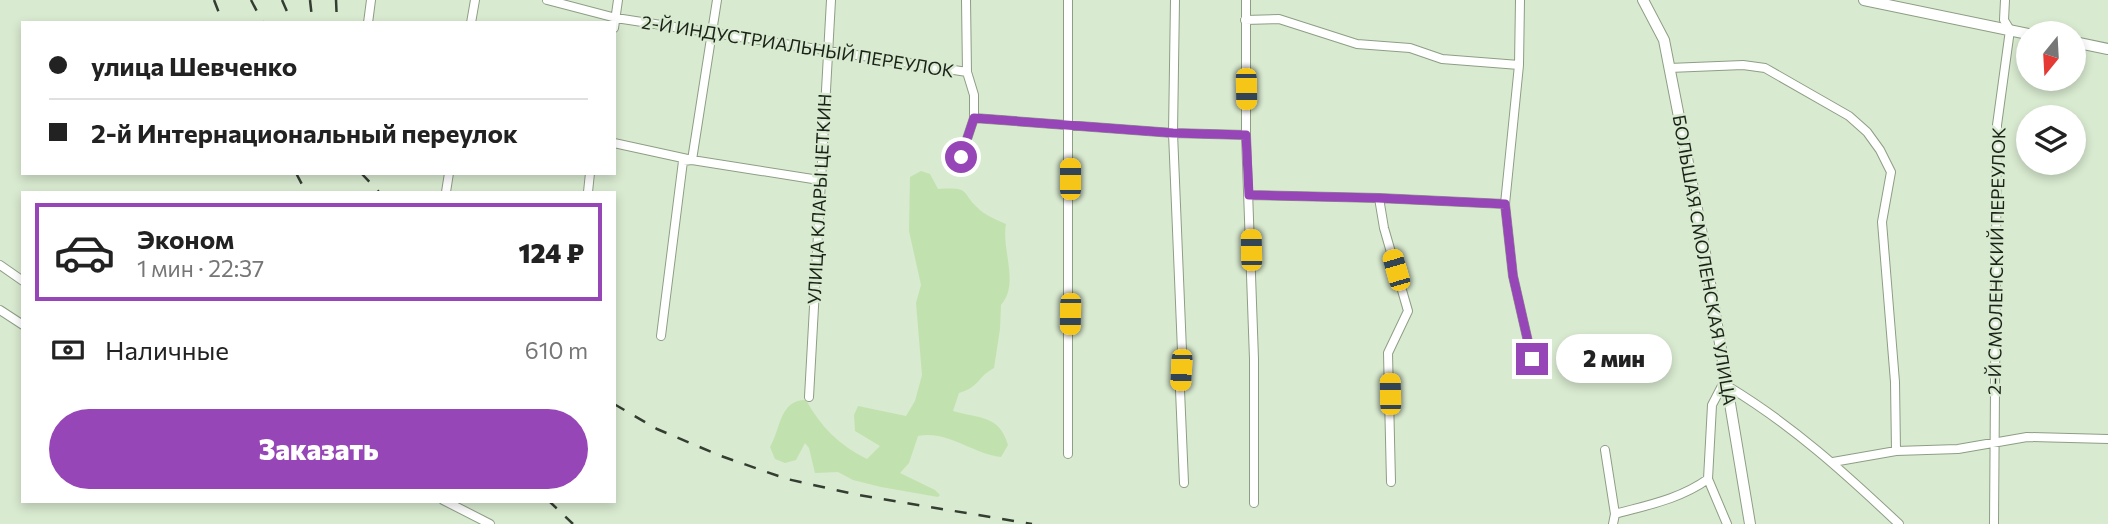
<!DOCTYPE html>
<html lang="ru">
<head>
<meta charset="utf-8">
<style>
	body { margin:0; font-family:Commissioner,sans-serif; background:#f2f2f2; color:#222; height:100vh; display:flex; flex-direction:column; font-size:26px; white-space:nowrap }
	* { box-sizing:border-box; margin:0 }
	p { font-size:23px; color:#767676 }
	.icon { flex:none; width:38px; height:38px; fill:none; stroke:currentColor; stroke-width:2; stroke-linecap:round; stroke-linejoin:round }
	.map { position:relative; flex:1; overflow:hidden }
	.sheet { position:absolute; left:21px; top:191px; width:595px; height:312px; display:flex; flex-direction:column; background:#fff; border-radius:0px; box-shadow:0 4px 10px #0003 }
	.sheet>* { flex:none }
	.top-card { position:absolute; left:21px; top:21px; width:595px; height:154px; border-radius:0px; box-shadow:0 4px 10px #0003; display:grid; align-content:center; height:154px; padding:0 28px; background:#fff }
	.needle { width:46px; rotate:198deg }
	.fabs { position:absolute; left:2016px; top:21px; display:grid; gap:14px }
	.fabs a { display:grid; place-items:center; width:70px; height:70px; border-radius:50%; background:#fff; box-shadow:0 4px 10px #0003; font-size:35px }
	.end { position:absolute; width:32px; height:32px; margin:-16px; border:9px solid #9646b6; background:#fff; box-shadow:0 0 0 4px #fff }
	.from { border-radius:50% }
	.bubble { position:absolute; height:49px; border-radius:24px; background:#fff; box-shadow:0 4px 10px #0003; font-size:23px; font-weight:800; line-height:49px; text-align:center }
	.car { position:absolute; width:21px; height:42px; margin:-21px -10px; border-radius:9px; box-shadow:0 0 5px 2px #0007; background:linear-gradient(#f5c518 24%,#345 0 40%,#f5c518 0 76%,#345 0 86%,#f5c518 0) }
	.top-card b { display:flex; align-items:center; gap:24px; height:66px; font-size:26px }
	.top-card b+b { border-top:2px solid #e0e0e0 }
	.top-card i { width:18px; height:18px; background:#222 }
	ul { padding:12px 0 0; list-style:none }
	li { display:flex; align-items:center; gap:21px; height:98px; margin:0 14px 10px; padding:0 14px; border:4px solid #e0e0e0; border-radius:0px }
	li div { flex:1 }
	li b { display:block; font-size:26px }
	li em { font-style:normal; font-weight:800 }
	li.current { border-color:#9646b6 }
	li>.icon { width:63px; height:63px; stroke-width:1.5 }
	.pay { display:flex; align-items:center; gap:18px; height:77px; padding:0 28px; font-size:26px }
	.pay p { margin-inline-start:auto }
	.primary-button { display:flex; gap:14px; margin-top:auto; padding:14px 28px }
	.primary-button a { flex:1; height:80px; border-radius:42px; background:#9646b6; color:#fff; font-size:28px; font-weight:800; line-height:80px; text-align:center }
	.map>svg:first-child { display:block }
	.green { fill:#c1e2af }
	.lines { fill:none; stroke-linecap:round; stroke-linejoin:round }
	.street-casing { stroke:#8e9e85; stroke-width:10 }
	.secondary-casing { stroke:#8e9e85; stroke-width:12 }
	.street { stroke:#fff; stroke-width:8 }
	.secondary { stroke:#fff; stroke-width:10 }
	.rail { stroke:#343d31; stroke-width:2.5; stroke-dasharray:12 12; stroke-linecap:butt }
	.route { stroke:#9646b6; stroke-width:9 }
	.labels { text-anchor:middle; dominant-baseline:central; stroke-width:5; stroke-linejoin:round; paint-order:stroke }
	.street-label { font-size:18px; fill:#1b2218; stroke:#d8ead0 }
</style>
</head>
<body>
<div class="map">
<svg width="2108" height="524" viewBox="0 0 2108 524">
	<rect width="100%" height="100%" fill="#d8ead0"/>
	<path class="green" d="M921,171L930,174L938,189C973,187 959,192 980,210C987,216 997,220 1006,224C1001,249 1020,284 1001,305L1000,329L994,368C977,377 980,387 959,393L953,411C979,419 999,414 1008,445L1001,457C973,454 947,430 918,436L909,463L900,473L935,490L940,495L938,497L881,487L853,480L838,472L815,473L809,448L805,443L796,460L785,463L775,459L770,447C781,429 779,400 806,400C820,426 840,446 867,459L880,446L855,431L854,415L858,406L906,416L915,401L922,375L916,303L921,285L909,231L910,177Z"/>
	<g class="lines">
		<g class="street-casing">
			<path id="street" d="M547,0L616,18L967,72
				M1175,0L1173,133L1182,351L1180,390L1184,483
				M1246,0V135L1254,359V503
				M1520,0L1519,65L1505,204L1513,276L1532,359
				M1245,20L1279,19L1357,44L1410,48L1442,59L1519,65
				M368,23L371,0
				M471,23L475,0
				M614,28L618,0
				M1669,68L1743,65L1765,68L1849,116L1867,132L1880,150L1891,172L1882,222L1895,382L1896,451
				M974,118L1173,133L1246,135
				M614,143L692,160L819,180
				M961,157L974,118V95L967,72L966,0
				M446,192L449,173
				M588,192L590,173
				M1249,195L1379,198L1505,204
				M1379,198L1384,228L1408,311L1388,353L1391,482
				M0,265L23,281
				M0,310L23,325
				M661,336L683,161L692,160L717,0
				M1726,378L1712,405L1708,479L1727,524
				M1729,387C1792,425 1846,474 1899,524
				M809,397L831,0
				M1605,450L1615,514L1613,524
				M1068,454V0
				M1833,462L1896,451L1958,449L2027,437L2108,439
				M443,500L490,524
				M1615,514C1648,505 1680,499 1708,479
				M1994,524L1997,125L2010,30L2004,20L2005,0"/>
		</g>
		<g class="secondary-casing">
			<path id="secondary" d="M1643,0L1664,40L1702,235L1750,524
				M1864,0L2028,34
				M2074,42L2108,49"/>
		</g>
		<use href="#street" class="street"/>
		<use href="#secondary" class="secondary"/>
		<path class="rail" d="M214,0L223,23
			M251,0L263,23
			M282,0L292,23
			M310,0L312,18
			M336,0L337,23
			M296,173L306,192
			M361,173L379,192
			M614,404L657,429L721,456L787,479L858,495L1032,524
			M548,500L573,524"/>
	</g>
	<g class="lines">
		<path class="route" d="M961,157L974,118L1173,133L1246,135L1249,195L1378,198L1505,204L1513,276L1532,359"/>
	</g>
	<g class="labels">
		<g class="street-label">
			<text transform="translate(798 46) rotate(9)">2-Й ИНДУСТРИАЛЬНЫЙ ПЕРЕУЛОК</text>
			<text transform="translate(819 199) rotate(-87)">УЛИЦА КЛАРЫ ЦЕТКИН</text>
			<text transform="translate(1705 260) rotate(80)">БОЛЬШАЯ СМОЛЕНСКАЯ УЛИЦА</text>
			<text transform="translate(1996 261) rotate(-89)">2-Й СМОЛЕНСКИЙ ПЕРЕУЛОК</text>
		</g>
	</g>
</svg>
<div class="fabs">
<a><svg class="needle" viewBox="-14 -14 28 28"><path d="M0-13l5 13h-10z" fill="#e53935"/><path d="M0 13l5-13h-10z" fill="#767676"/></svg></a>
<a><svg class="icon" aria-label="layers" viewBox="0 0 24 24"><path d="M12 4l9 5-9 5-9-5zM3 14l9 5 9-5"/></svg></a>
</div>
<i class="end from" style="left:961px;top:157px"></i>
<i class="end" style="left:1532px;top:359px"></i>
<div class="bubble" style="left:1556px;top:334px;width:116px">2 мин</div>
<i class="car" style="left:1246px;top:89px;rotate:179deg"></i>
<i class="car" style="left:1070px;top:179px;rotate:0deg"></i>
<i class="car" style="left:1251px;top:250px;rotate:359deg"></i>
<i class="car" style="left:1396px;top:270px;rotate:344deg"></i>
<i class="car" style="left:1070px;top:314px;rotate:181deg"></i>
<i class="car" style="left:1181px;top:370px;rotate:183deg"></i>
<i class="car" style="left:1390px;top:394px;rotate:359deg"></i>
<div class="top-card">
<b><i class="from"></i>улица Шевченко</b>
<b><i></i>2-й Интернациональный переулок</b>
</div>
<section class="sheet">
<ul>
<li class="current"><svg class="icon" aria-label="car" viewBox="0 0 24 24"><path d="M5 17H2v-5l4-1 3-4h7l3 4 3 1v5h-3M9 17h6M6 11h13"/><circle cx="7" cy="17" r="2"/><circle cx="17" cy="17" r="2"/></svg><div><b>Эконом</b><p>1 мин · 22:37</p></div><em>124 ₽</em></li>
</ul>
<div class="pay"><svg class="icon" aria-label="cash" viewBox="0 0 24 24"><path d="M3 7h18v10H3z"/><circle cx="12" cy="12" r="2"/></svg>Наличные<p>610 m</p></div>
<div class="primary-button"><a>Заказать</a></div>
</section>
</div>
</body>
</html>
